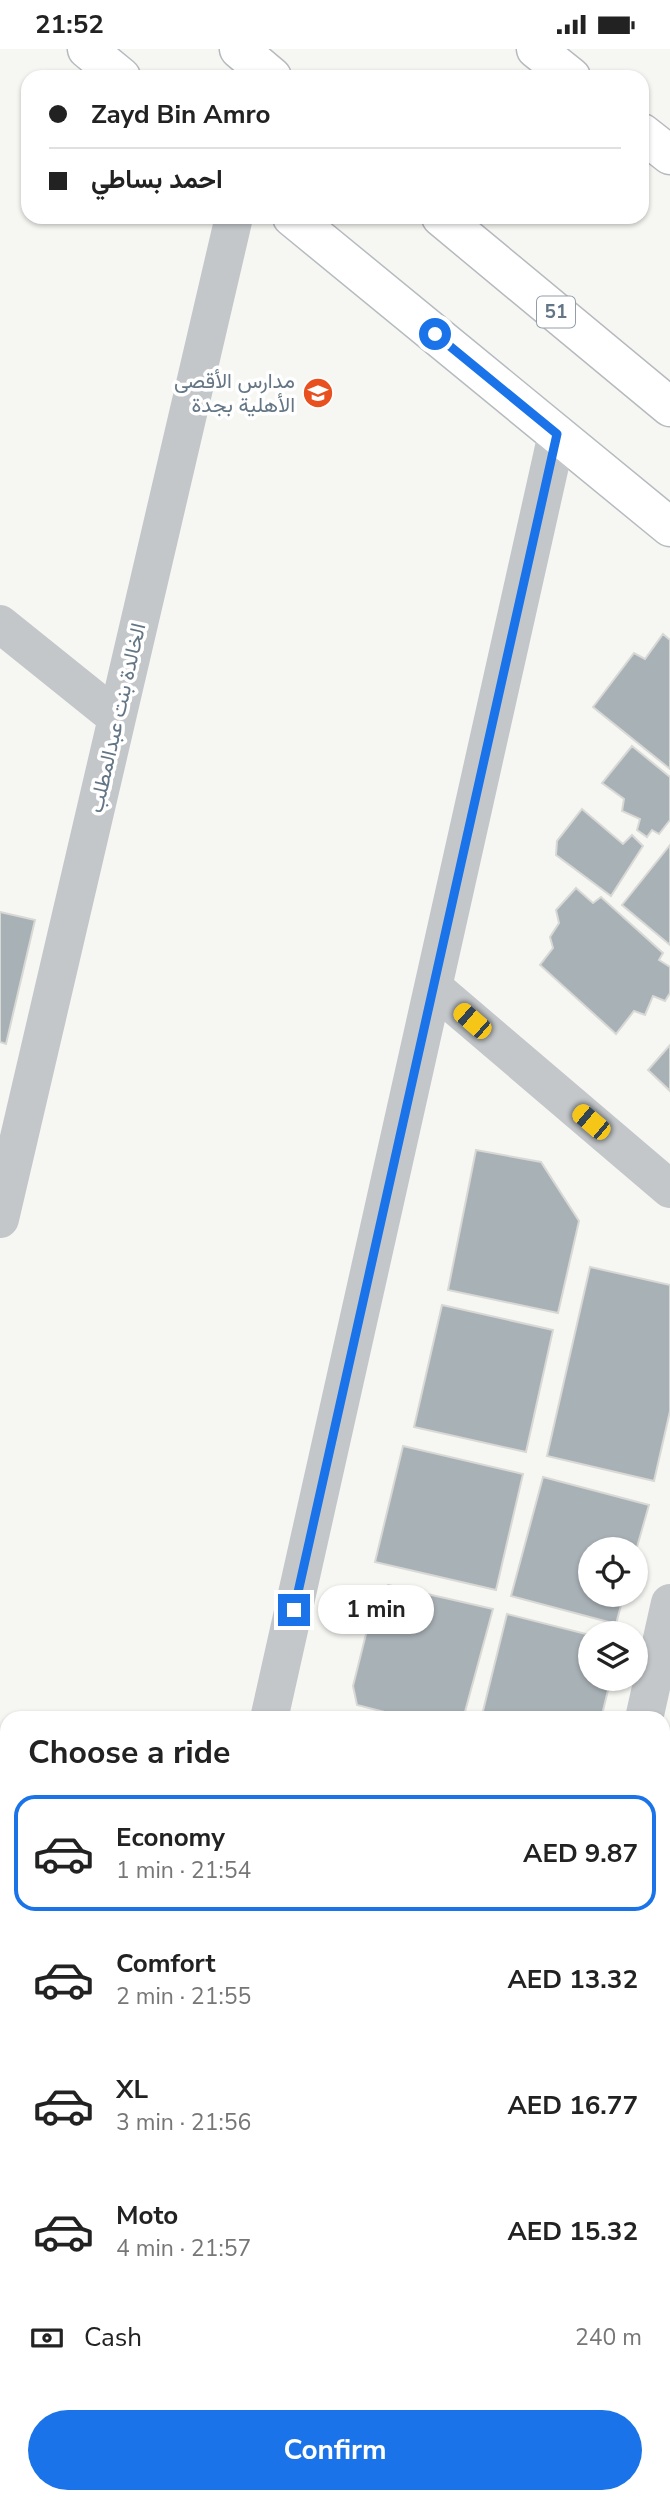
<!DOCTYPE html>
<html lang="en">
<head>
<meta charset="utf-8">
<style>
	body { margin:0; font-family:"Nunito Sans",Vazirmatn,sans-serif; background:#f2f2f2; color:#222; height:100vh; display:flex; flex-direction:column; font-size:26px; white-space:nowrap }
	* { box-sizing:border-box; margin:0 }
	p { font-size:23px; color:#767676 }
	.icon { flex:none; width:38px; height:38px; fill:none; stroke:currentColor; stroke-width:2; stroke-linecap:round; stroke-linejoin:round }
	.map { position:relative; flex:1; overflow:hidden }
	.details { position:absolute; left:0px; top:1662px; width:670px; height:793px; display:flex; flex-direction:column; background:#fff; border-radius:21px 21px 0 0; box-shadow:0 2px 5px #0004 }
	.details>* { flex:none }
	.hud { position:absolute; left:21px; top:21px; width:628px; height:154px; border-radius:21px; box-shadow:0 2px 5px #0004; display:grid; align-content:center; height:154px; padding:0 28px; background:#fff }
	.buttons { position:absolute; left:578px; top:1488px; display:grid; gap:14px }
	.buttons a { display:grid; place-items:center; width:70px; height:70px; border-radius:50%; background:#fff; box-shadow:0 2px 5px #0004; font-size:35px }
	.end { position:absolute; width:32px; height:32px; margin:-16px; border:9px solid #1a73e8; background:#fff; box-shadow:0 0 0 4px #fff }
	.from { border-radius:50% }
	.bubble { position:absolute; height:49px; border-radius:24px; background:#fff; box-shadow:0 2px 5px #0004; font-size:23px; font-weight:700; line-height:49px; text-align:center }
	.car { position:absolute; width:21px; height:42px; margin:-21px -10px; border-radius:9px; box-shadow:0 0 5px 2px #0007; background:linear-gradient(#f5c518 24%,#345 0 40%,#f5c518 0 76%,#345 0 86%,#f5c518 0) }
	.hud b { display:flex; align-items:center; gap:24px; height:66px; font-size:26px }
	.hud b+b { border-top:2px solid #e0e0e0 }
	.hud i { width:18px; height:18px; background:#222 }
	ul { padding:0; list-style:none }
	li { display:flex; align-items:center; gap:21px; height:116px; margin:0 14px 10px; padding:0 14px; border:4px solid transparent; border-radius:21px }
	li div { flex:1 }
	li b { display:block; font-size:26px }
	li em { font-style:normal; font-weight:700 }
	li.active { border-color:#1a73e8 }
	li>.icon { width:63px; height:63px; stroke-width:1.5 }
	h2 { padding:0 28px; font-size:32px; line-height:84px }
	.pay { display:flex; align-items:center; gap:18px; height:77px; padding:0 28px; font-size:26px }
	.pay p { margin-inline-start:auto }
	.cta { display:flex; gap:14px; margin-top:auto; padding:14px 28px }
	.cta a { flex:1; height:80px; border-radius:42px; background:#1a73e8; color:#fff; font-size:28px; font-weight:700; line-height:80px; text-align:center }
	.status { display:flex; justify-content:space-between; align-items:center; height:49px; padding:0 35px; background:#fff; direction:ltr }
	.status svg { height:19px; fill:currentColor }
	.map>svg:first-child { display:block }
	.building { fill:#a8b1b6; stroke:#d8d8d5; stroke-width:2 }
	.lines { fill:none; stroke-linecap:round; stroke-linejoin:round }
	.secondary-casing { stroke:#b5bbbf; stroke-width:41 }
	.primary-casing { stroke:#b6babe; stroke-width:41 }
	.minor { stroke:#c3c7ca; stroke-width:38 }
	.secondary { stroke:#fff; stroke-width:38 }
	.primary { stroke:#fff; stroke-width:38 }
	.route { stroke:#1a73e8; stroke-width:9 }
	.labels { text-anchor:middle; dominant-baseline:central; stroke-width:7; stroke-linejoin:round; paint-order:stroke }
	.shield { fill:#fff; stroke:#929faa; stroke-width:2 }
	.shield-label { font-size:19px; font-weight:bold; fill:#647685 }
	.poi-label { font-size:21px; fill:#647685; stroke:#fff; text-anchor:end }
	.street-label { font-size:21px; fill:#647685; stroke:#fff }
</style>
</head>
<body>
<div class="status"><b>21:52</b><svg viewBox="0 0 49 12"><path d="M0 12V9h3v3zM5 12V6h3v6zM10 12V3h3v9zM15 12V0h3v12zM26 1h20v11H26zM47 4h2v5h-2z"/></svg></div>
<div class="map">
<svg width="670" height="2454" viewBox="0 0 670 2454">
	<rect width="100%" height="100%" fill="#f6f6f3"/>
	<path class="building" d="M663,585L670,591V720L593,658L634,604L645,610Z
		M632,697L670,728V771L659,785L652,781L647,788L637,781L640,770L622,762L624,750L602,734Z
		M582,760L623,795L632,786L643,797L611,847L556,806L557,792Z
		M670,796V896L622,856Z
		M576,839L593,854L601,848L663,904L659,911L670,918V944L665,952L653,947L645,966L634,962L616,985L540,916L553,899L550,888L559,874L556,861Z
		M0,863L35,871L6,995L0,993Z
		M670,996V1042L648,1021Z
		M476,1101L541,1113L579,1172L558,1264L448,1241Z
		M590,1218L670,1236V1362L654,1432L547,1407Z
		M442,1256L553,1281L526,1403L414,1378Z
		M403,1397L523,1425L496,1541L375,1513Z
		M543,1428L649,1456L635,1505V1500H590V1545H624L616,1575L511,1547Z
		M388,1536L493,1560L463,1670H412L357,1656L353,1637L374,1553Z
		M507,1565L590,1586V1629H611L601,1670H481Z
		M2,1828L7,1829V1984L0,1983Z
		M670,1903V2024L663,2022V1932Z
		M0,2032L7,2033V2145L0,2144Z
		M663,2044L670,2045V2174L663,2173Z
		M663,2192L670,2194V2318L663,2316Z"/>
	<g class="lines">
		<g class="secondary-casing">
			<path id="secondary" d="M87,0L121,28
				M292,168L670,478
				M0,2299L7,2301
				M0,2379L7,2381
				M282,2448L305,2454
				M654,2448L670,2452"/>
		</g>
		<g class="primary-casing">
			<path id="primary" d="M239,0L272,28
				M536,0L571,28
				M642,84L670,106
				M441,168L670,358"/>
		</g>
		<path class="minor" d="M0,575L117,669
			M433,938L670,1140
			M0,1170L234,168
			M269,1670L557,385
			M644,1670L670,1554
			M0,1777L7,1778
			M0,2221L7,2223
			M663,2382L670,2383"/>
		<use href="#secondary" class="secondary"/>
		<use href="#primary" class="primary"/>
	</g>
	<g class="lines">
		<path class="route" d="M294,1561L557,385L435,285"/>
	</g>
	<defs>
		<g id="school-disc" transform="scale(1.575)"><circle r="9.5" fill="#e95020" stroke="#fff"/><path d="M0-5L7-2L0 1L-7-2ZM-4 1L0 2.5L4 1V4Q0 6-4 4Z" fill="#fff"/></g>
	</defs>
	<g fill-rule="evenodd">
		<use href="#school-disc" x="318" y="344"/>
	</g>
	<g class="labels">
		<rect class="shield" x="537" y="247.5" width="38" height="31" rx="5"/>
		<g class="shield-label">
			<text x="556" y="263">51</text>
		</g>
		<g class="poi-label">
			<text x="295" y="332">مدارس الأقصى<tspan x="295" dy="24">الأهلية بجدة</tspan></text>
		</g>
		<g class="street-label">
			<text transform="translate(117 669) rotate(-77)">الخالدة بنت عبدالمطلب</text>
		</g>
	</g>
</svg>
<div class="buttons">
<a><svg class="icon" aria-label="locate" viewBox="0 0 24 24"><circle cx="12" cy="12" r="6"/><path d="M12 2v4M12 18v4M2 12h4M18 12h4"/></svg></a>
<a><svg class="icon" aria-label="layers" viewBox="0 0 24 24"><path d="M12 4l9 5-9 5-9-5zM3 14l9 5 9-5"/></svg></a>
</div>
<i class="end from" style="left:435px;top:285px"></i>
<i class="end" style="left:294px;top:1561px"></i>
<div class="bubble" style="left:318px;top:1536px;width:116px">1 min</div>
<i class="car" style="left:472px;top:972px;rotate:311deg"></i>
<i class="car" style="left:591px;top:1073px;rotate:310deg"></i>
<div class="hud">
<b><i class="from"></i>Zayd Bin Amro</b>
<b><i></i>احمد بساطي</b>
</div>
<section class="details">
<h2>Choose a ride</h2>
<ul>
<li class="active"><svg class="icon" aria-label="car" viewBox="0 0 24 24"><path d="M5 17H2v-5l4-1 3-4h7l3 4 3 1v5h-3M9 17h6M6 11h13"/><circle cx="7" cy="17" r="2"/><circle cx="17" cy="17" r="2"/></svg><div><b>Economy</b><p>1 min · 21:54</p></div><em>AED 9.87</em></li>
<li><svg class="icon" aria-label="car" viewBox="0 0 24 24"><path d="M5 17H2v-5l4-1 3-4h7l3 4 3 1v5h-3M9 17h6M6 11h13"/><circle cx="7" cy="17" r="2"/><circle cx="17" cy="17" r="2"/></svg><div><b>Comfort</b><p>2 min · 21:55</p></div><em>AED 13.32</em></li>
<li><svg class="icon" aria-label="car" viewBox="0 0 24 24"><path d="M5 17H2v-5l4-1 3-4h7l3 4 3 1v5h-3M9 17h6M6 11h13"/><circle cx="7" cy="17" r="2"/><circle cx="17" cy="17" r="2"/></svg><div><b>XL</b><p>3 min · 21:56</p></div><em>AED 16.77</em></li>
<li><svg class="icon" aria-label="car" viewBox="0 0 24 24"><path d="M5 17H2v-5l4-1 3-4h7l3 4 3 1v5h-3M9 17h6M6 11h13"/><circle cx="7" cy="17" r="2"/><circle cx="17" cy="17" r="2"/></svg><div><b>Moto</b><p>4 min · 21:57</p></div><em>AED 15.32</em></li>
</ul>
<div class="pay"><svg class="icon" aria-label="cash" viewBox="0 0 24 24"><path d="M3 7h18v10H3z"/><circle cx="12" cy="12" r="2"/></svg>Cash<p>240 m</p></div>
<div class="cta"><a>Confirm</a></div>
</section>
</div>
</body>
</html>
